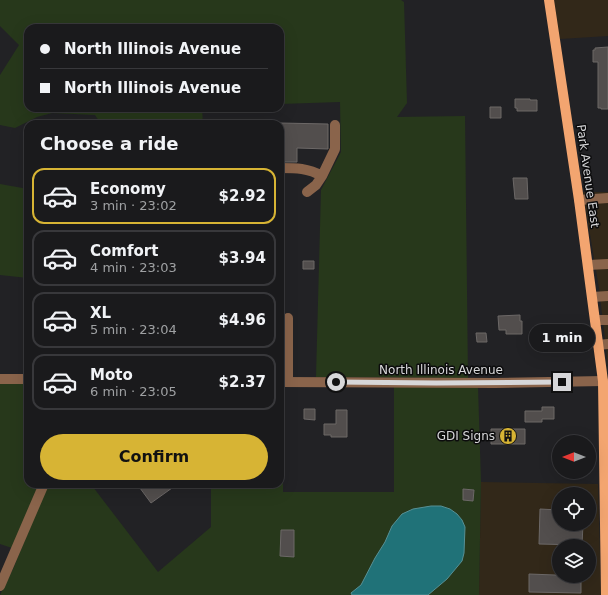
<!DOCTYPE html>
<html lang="en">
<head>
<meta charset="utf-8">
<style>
	body { margin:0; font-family:"DejaVu Sans",sans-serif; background:#272729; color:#f1f3f6; height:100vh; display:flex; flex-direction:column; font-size:15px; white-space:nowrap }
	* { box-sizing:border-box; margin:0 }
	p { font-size:13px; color:#9fa1a3 }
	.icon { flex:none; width:22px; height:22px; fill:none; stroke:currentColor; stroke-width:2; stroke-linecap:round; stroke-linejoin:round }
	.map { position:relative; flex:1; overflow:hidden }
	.details { position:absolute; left:24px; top:120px; width:260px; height:368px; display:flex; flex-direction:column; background:#1a1a1c; border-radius:12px; box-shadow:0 4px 16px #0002,0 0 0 1px #38383b }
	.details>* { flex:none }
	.top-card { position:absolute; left:24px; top:24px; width:260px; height:88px; border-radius:12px; box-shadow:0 4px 16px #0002,0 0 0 1px #38383b; display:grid; align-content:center; height:88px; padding:0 16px; background:#1a1a1c }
	.needle { width:26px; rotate:270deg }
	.controls { position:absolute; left:552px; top:435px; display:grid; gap:8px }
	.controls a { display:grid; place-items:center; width:44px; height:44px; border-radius:50%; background:#1a1a1c; box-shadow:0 4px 16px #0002,0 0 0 1px #38383b; font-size:20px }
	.end { position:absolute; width:18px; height:18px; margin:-9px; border:5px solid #d7d7d9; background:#111; box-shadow:0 0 0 2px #111 }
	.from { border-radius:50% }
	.bubble { position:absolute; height:28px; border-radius:14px; background:#1a1a1c; box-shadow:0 4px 16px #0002,0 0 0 1px #38383b; font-size:13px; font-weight:600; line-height:28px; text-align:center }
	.top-card b { display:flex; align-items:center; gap:14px; height:38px; font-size:15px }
	.top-card b+b { border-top:1px solid #38383b }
	.top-card i { width:10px; height:10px; background:#f1f3f6 }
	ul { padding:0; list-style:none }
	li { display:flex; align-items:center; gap:12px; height:56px; margin:0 8px 6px; padding:0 8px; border:2px solid #38383b; border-radius:12px }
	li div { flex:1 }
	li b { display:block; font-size:15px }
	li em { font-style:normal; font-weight:600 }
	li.active { border-color:#d7b434 }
	li>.icon { width:36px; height:36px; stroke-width:1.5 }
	h2 { padding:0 16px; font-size:18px; line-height:48px }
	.button { display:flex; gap:8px; margin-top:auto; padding:8px 16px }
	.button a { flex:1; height:46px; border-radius:24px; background:#d7b434; color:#111; font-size:16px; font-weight:600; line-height:46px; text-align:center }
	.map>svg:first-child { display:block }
	.commercial { fill:#322819; fill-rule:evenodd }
	.green { fill:#27381b }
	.water { fill:#207278; stroke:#579095 }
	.building { fill:#524e4d; stroke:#6c6867 }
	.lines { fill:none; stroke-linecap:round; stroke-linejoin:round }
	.minor { stroke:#8a644b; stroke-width:10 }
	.major { stroke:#f3a570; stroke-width:10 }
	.route { stroke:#d7d7d9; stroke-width:5 }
	.labels { text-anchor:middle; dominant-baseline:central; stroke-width:3; stroke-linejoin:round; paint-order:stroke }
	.street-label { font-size:12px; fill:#d7d7d9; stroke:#0c0c0d }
	.poi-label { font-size:12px; fill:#d7d7d9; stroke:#0c0c0d; text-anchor:end }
</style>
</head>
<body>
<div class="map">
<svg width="608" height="595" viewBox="0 0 608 595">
	<rect width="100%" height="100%" fill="#222225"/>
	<path class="commercial" d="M554,0H608V36L560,39Z
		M583,192H608V365L599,288Z
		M481,482L598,484L601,595H479ZM559,494H589V524H559ZM559,546H589V576H559Z"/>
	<path class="green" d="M0,0H401L404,2L407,103L397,117L465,116L468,378L316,377L321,190L341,152L340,102L280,104V28H28V108H202L203,124H101L95,115L52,113L37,117L15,128L0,125V75L19,45L0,26Z
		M0,184L28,189V278L0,275Z
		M0,384H28V484H39L12,548L0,544Z
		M280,387H283V492H394V387H478L481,482L479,595H0L13,569L48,484H87L93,487L158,572L211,527V484H280Z"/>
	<path class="water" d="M431,506H441L450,509L457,514L462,520L465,527L464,553L462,561L447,579L428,595H352L351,593L361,585L375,558L385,542L392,526L402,514L413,509Z"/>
	<path class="building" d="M608,47V109H601V108H598V62H593V50H595V48Z
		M515,99H530V100H537V111H517V108H515Z
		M490,107H501V118H490Z
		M280,123L328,124V149L297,148V162H280Z
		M513,178H527L528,199H515Z
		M303,261H314V269H303Z
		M520,315V321H522V334H506V330H499L498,316Z
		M476,333H486L487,342H477Z
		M542,407H554V419H542V422H525V411H542Z
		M304,409H315V420L304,419Z
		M336,410H347V437H331V435H324V424H336Z
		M491,429H525V444H491Z
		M137,484H169L172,488L151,503Z
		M463,489L474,490L473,501L463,500Z
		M540,509L559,510V524H583L582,545L539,544Z
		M281,530H294V557L280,556Z
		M529,574L581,576V593L529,592Z"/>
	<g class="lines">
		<path class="minor" d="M280,168C296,168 308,168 322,176
			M307,192L316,185L322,176L335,149V125
			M579,200L608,198
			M588,265L608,264
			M592,297L608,296
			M595,320H608
			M598,345L608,344
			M0,379H28
			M280,382L495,383L603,381
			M288,382V318
			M0,586L44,484"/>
		<path class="major" d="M549,0L579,200L603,381L606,595"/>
	</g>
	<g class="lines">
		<path class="route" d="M336,382L436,383L562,382"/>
	</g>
	<defs>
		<g id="building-disc" transform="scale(0.9)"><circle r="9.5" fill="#d7b434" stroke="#0c0c0d"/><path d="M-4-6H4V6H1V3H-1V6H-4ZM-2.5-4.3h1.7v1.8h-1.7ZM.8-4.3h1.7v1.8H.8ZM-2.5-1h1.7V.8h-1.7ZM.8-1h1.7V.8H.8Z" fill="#111"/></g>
	</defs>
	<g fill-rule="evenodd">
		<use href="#building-disc" x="508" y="436"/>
	</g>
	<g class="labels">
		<g class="street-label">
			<text transform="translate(588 176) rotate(82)">Park Avenue East</text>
			<text x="441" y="370">North Illinois Avenue</text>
		</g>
		<g class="poi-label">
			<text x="495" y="436">GDI Signs</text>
		</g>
	</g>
</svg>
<div class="controls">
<a><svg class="needle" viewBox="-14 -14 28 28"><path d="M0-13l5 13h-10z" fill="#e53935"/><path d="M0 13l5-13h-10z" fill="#9fa1a3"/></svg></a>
<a><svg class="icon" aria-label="locate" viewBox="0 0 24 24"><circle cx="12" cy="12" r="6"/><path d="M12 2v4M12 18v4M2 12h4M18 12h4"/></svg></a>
<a><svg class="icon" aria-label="layers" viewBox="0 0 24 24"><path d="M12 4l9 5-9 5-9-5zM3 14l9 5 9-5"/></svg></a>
</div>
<i class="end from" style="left:336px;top:382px"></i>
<i class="end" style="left:562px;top:382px"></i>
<div class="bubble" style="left:529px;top:324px;width:66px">1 min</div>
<div class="top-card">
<b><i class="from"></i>North Illinois Avenue</b>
<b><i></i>North Illinois Avenue</b>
</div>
<section class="details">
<h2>Choose a ride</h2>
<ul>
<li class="active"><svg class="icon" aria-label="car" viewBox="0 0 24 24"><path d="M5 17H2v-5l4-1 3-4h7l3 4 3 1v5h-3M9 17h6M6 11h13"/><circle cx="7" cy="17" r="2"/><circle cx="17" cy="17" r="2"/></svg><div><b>Economy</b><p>3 min · 23:02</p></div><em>$2.92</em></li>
<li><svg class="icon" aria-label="car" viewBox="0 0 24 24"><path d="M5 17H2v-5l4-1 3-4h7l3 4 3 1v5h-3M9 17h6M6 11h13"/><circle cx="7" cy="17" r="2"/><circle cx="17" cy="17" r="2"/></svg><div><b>Comfort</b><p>4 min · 23:03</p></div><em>$3.94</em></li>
<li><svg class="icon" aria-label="car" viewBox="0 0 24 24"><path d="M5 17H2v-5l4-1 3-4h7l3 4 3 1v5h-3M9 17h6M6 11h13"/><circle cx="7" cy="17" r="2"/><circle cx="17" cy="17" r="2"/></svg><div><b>XL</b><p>5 min · 23:04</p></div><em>$4.96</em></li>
<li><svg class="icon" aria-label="car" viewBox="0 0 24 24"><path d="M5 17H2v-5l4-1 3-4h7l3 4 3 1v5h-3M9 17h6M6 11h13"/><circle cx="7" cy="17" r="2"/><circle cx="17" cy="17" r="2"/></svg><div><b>Moto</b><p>6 min · 23:05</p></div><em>$2.37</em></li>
</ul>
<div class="button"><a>Confirm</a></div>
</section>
</div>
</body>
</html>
